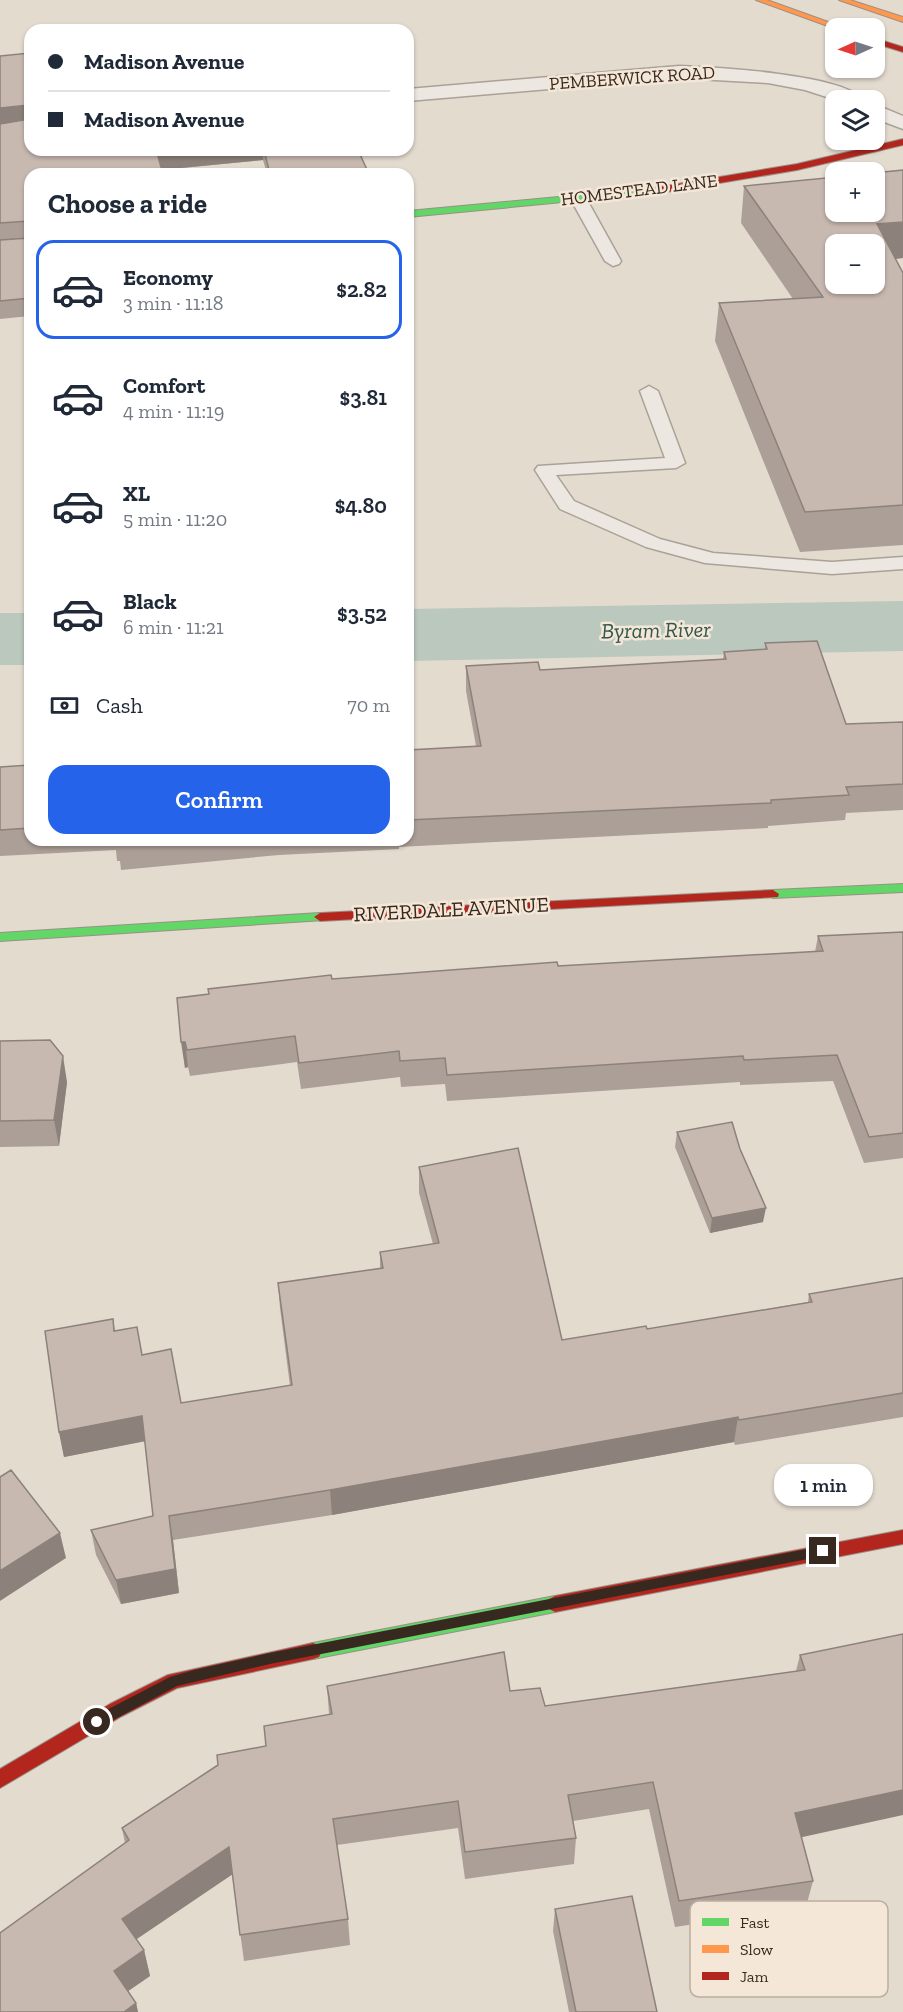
<!DOCTYPE html>
<html lang="en">
<head>
<meta charset="utf-8">
<style>
	body { margin:0; font-family:"Zilla Slab",serif; background:#f2f2f3; color:#1f2937; height:100vh; display:flex; flex-direction:column; font-size:22px; white-space:nowrap }
	* { box-sizing:border-box; margin:0 }
	p { font-size:20px; color:#747a83 }
	.icon { flex:none; width:33px; height:33px; fill:none; stroke:currentColor; stroke-width:2; stroke-linecap:round; stroke-linejoin:round }
	.map { position:relative; flex:1; overflow:hidden }
	.panel { position:absolute; left:24px; top:168px; width:390px; height:678px; display:flex; flex-direction:column; background:#fff; border-radius:18px; box-shadow:0 2px 4px #0004 }
	.panel>* { flex:none }
	.top-card { position:absolute; left:24px; top:24px; width:390px; height:132px; border-radius:18px; box-shadow:0 2px 4px #0004; display:grid; align-content:center; height:132px; padding:0 24px; background:#fff }
	.needle { width:39px; rotate:267deg }
	.tools { position:absolute; left:825px; top:18px; display:grid; gap:12px }
	.tools a { display:grid; place-items:center; width:60px; height:60px; border-radius:12px; background:#fff; box-shadow:0 2px 4px #0004; font-size:30px }
	.end { position:absolute; width:27px; height:27px; margin:-14px; border:8px solid #382920; background:#fff; box-shadow:0 0 0 3px #fff }
	.from { border-radius:50% }
	.bubble { position:absolute; height:42px; border-radius:18px; background:#fff; box-shadow:0 2px 4px #0004; font-size:20px; font-weight:600; line-height:42px; text-align:center }
	.top-card b { display:flex; align-items:center; gap:21px; height:57px; font-size:22px }
	.top-card b+b { border-top:2px solid #e0e1e3 }
	.top-card i { width:15px; height:15px; background:#1f2937 }
	ul { padding:0; list-style:none }
	li { display:flex; align-items:center; gap:18px; height:99px; margin:0 12px 9px; padding:0 12px; border:3px solid transparent; border-radius:18px }
	li div { flex:1 }
	li b { display:block; font-size:22px }
	li em { font-style:normal; font-weight:600 }
	li.active { border-color:#2563eb }
	li>.icon { width:54px; height:54px; stroke-width:1.5 }
	h2 { padding:0 24px; font-size:27px; line-height:72px }
	.pay { display:flex; align-items:center; gap:15px; height:66px; padding:0 24px; font-size:22px }
	.pay p { margin-inline-start:auto }
	.button { display:flex; gap:12px; margin-top:auto; padding:12px 24px }
	.button a { flex:1; height:69px; border-radius:18px; background:#2563eb; color:#fff; font-size:24px; font-weight:600; line-height:69px; text-align:center }
	.map>svg:first-child { display:block }
	.lines { fill:none; stroke-linecap:round; stroke-linejoin:round }
	.river { fill:#bac8be; fill-rule:evenodd }
	.lane-casing { stroke:#aaa198; stroke-width:3 }
	.street-casing { stroke:#aaa198; stroke-width:3 }
	.fast-casing { stroke:#999088; stroke-width:2 }
	.slow-casing { stroke:#999088; stroke-width:2 }
	.jam-casing { stroke:#999088; stroke-width:2 }
	.lane { fill:#ece7e0; fill-rule:evenodd }
	.street { fill:#ece7e0; fill-rule:evenodd }
	.fast { fill:#63d668; fill-rule:evenodd }
	.slow { fill:#ff974d; fill-rule:evenodd }
	.jam { fill:#b3261e; fill-rule:evenodd }
	.wall { fill:#ac9f97 }
	.shaded-wall { fill:#8c827b }
	.building { fill:#c8b9b0; stroke:#8c827b; stroke-width:1.5; fill-rule:evenodd }
	.route { fill:#382920 }
	.labels { text-anchor:middle; dominant-baseline:central; stroke-width:5; stroke-linejoin:round; paint-order:stroke }
	.far-street-label { font-size:18px; fill:#382920; stroke:#f4e7d7 }
	.street-label { font-size:21px; fill:#382920; stroke:#f4e7d7 }
	.water-label { font-size:22px; font-style:italic; fill:#31574f; stroke:#f4e7d7 }
	.key { fill:#f4e7d7; stroke:#bcaea0; stroke-width:1.5 }
	.key-label { font-size:16px; fill:#382920 }
</style>
</head>
<body>
<div class="map">
<svg width="903" height="2012" viewBox="0 0 903 2012">
	<rect width="100%" height="100%" fill="#e4dbcf"/>
	<g class="lines">
		<path class="river" d="M903,601V651L408,661V609Z
			M0,613H30V665H0Z"/>
		<g class="lane-casing">
			<path id="lane" d="M578,193L586,198L621,261L619,264L613,266L605,261L570,198Z
				M649,386L658,391L685,463L676,468L556,475L574,501L660,539L713,553L832,562L903,557V569L832,574L705,563L646,547L560,509L535,470L538,466L665,458L640,391Z"/>
		</g>
		<g class="street-casing">
			<path id="street" d="M679,66C712,67 845,74 863,100H836L805,90L768,83L679,78L408,101V89Z
				M874,104L903,116V129L874,118Z"/>
		</g>
		<g class="fast-casing">
			<path id="fast" d="M654,188L658,191L657,193L408,217V211Z
				M903,884V892L773,898L767,894L773,890Z
				M320,913L325,914L326,917L325,920L0,941V933Z
				M555,1596L561,1599L564,1604L561,1609L555,1612L313,1659L307,1657L304,1651L307,1645L313,1643Z"/>
		</g>
		<g class="slow-casing">
			<path id="slow" d="M756,0H767L845,28L836,29Z
				M839,0H850L903,17V22Z"/>
		</g>
		<g class="jam-casing">
			<path id="jam" d="M874,38L903,47V52L874,43Z
				M903,139V145L797,170L654,194L650,191L654,188L797,164Z
				M773,890L779,894L778,897L320,921L314,917L320,913Z
				M903,1530V1544L555,1612L549,1609L546,1604L549,1599L555,1596Z
				M313,1643L319,1645L322,1651L319,1657L313,1659L177,1688L122,1716L0,1788V1769L110,1704L168,1675Z"/>
		</g>
		<use href="#lane" class="lane"/>
		<use href="#street" class="street"/>
		<use href="#fast" class="fast"/>
		<use href="#slow" class="slow"/>
		<use href="#jam" class="jam"/>
	</g>
	<path class="wall" d="M30,53V150H358L369,174H267L263,160L162,170L30,174V316L0,319V56Z
		M903,170V258L895,259L903,273V545L800,552L715,341L719,303L793,299L741,223L744,186Z
		M765,643L846,724L903,722V810L846,813L845,820L768,826V828L399,847V849L279,855L121,870L120,861H117L116,850L0,856V767L30,765V840H408V750L476,746L466,691V666L540,670L723,659L724,652L765,649Z
		M903,932V1158L864,1163L833,1081L740,1085V1082L447,1101L445,1084L401,1087L400,1077L301,1089L297,1062L190,1076L188,1067L185,1068L177,998L332,979L815,952L818,936Z
		M0,1041L67,1082L59,1146L0,1147Z
		M677,1132L763,1222L710,1233L675,1147Z
		M419,1167L562,1340L647,1329L808,1302L809,1294L903,1278V1417L735,1445L734,1442L332,1515L173,1540L179,1593L121,1604L96,1555L91,1530L153,1516L145,1441L64,1457L59,1432L113,1319L115,1331L142,1355L181,1403L290,1386L280,1308L278,1283L380,1269V1252L433,1244L419,1193Z
		M903,1634L801,1837L813,1881L806,1907L675,1927L649,1809L573,1821L576,1838L574,1864L465,1879L458,1828L337,1845L348,1919L350,1945L244,1961L232,1874L136,1939L144,1950L150,1976L128,1991L136,2003L138,2012H0L125,1843L122,1828L266,1746L329,1714L327,1686L510,1691L545,1706L796,1671L800,1655Z
		M555,1909L657,2012H569L553,1931Z"/>
	<path class="shaded-wall" d="M28,105L30,122L0,125V108Z
		M191,150H263V160L159,170L157,153Z
		M903,222V258L874,261L877,224Z
		M181,1042H185L188,1067L185,1068Z
		M63,1056L67,1082L59,1146L54,1120Z
		M766,1208L763,1222L710,1233L712,1218Z
		M142,1416L146,1441L64,1457L59,1432Z
		M738,1417L734,1442L332,1515L330,1490Z
		M169,1516L173,1540L179,1593L121,1604L116,1580Z
		M60,1533L66,1558L0,1601V1571Z
		M903,1790V1815L789,1840L795,1813Z
		M229,1847L233,1874L128,1945L122,1919Z
		M144,1950L150,1976L121,1996L114,1971Z
		M136,2003L138,2012H124Z"/>
	<path class="building" d="M30,53V150H191L157,153L163,174H30V298L0,301V240L29,238V221L0,223V124L30,119L28,105L0,108V56Z
		M264,150H358L369,174H270Z
		M903,170V222L877,224L903,273V505L805,512L719,303L823,297L744,186L836,177V212H874V173ZM836,244H874V284H836Z
		M817,641L846,724L903,722V784L846,787L849,795L771,800V803L408,820V750L481,746L466,666L538,662L540,670L726,659L724,652L767,649L765,643Z
		M30,765V828L0,830V767Z
		M118,840H166L118,844Z
		M903,932V1133L869,1137L837,1055L744,1060L743,1056L447,1075L445,1058L400,1061L399,1051L299,1063L295,1036L187,1050L185,1042H181L177,998L209,994L208,989L331,975L332,979L557,962L558,966L823,951L818,936Z
		M50,1040L63,1056L54,1120L0,1121V1041Z
		M732,1122L740,1149L766,1208L712,1218L677,1132Z
		M518,1148L562,1340L646,1326L647,1329L812,1302L809,1294L903,1278V1393L739,1420L738,1417L330,1490L169,1516L175,1569L116,1580L91,1530L153,1516L142,1416L59,1432L45,1331L113,1319L114,1331L137,1327L142,1355L171,1349L181,1403L292,1385L278,1283L383,1268L380,1252L439,1243L419,1167Z
		M11,1470L60,1533L0,1571V1477Z
		M903,1634V1790L795,1813L813,1881L679,1901L653,1782L568,1795L576,1838L465,1852L458,1801L333,1819L348,1919L240,1935L229,1847L122,1919L144,1950L114,1971L136,2003L124,2012H0V1933L129,1840L122,1828L218,1765L217,1755L266,1746L264,1726L332,1714L327,1686L504,1652L510,1691L540,1688L545,1706L805,1670L800,1655Z
		M632,1896L657,2012H576L555,1909Z"/>
	<path class="route" d="M823,1546L829,1551L823,1556L270,1664L194,1682L177,1686L102,1726H93L91,1722L93,1717L170,1677L194,1670L270,1653Z"/>
	<g class="labels">
		<g class="far-street-label">
			<text transform="translate(632 78) rotate(-4)">PEMBERWICK ROAD</text>
			<text transform="translate(639 190) rotate(-7)">HOMESTEAD LANE</text>
		</g>
		<g class="street-label">
			<text transform="translate(451 909) rotate(-3)">RIVERDALE AVENUE</text>
		</g>
		<g class="water-label">
			<text transform="translate(656 630) rotate(-1)">Byram River</text>
		</g>
	</g>
	<rect x="690" y="1901" width="198" height="96" rx="9" class="key"/>
	<rect x="702" y="1918" width="27" height="8" fill="#63d668"/>
	<rect x="702" y="1945" width="27" height="8" fill="#ff974d"/>
	<rect x="702" y="1972" width="27" height="8" fill="#b3261e"/>
	<g class="key-label">
		<text x="740" y="1928">Fast</text>
		<text x="740" y="1955">Slow</text>
		<text x="740" y="1982">Jam</text>
	</g>
</svg>
<div class="tools">
<a><svg class="needle" viewBox="-14 -14 28 28"><path d="M0-13l5 13h-10z" fill="#e53935"/><path d="M0 13l5-13h-10z" fill="#747a83"/></svg></a>
<a><svg class="icon" aria-label="layers" viewBox="0 0 24 24"><path d="M12 4l9 5-9 5-9-5zM3 14l9 5 9-5"/></svg></a>
<a>+</a>
<a>−</a>
</div>
<i class="end from" style="left:97px;top:1722px"></i>
<i class="end" style="left:823px;top:1551px"></i>
<div class="bubble" style="left:774px;top:1464px;width:99px">1 min</div>
<div class="top-card">
<b><i class="from"></i>Madison Avenue</b>
<b><i></i>Madison Avenue</b>
</div>
<section class="panel">
<h2>Choose a ride</h2>
<ul>
<li class="active"><svg class="icon" aria-label="car" viewBox="0 0 24 24"><path d="M5 17H2v-5l4-1 3-4h7l3 4 3 1v5h-3M9 17h6M6 11h13"/><circle cx="7" cy="17" r="2"/><circle cx="17" cy="17" r="2"/></svg><div><b>Economy</b><p>3 min · 11:18</p></div><em>$2.82</em></li>
<li><svg class="icon" aria-label="car" viewBox="0 0 24 24"><path d="M5 17H2v-5l4-1 3-4h7l3 4 3 1v5h-3M9 17h6M6 11h13"/><circle cx="7" cy="17" r="2"/><circle cx="17" cy="17" r="2"/></svg><div><b>Comfort</b><p>4 min · 11:19</p></div><em>$3.81</em></li>
<li><svg class="icon" aria-label="car" viewBox="0 0 24 24"><path d="M5 17H2v-5l4-1 3-4h7l3 4 3 1v5h-3M9 17h6M6 11h13"/><circle cx="7" cy="17" r="2"/><circle cx="17" cy="17" r="2"/></svg><div><b>XL</b><p>5 min · 11:20</p></div><em>$4.80</em></li>
<li><svg class="icon" aria-label="car" viewBox="0 0 24 24"><path d="M5 17H2v-5l4-1 3-4h7l3 4 3 1v5h-3M9 17h6M6 11h13"/><circle cx="7" cy="17" r="2"/><circle cx="17" cy="17" r="2"/></svg><div><b>Black</b><p>6 min · 11:21</p></div><em>$3.52</em></li>
</ul>
<div class="pay"><svg class="icon" aria-label="cash" viewBox="0 0 24 24"><path d="M3 7h18v10H3z"/><circle cx="12" cy="12" r="2"/></svg>Cash<p>70 m</p></div>
<div class="button"><a>Confirm</a></div>
</section>
</div>
</body>
</html>
